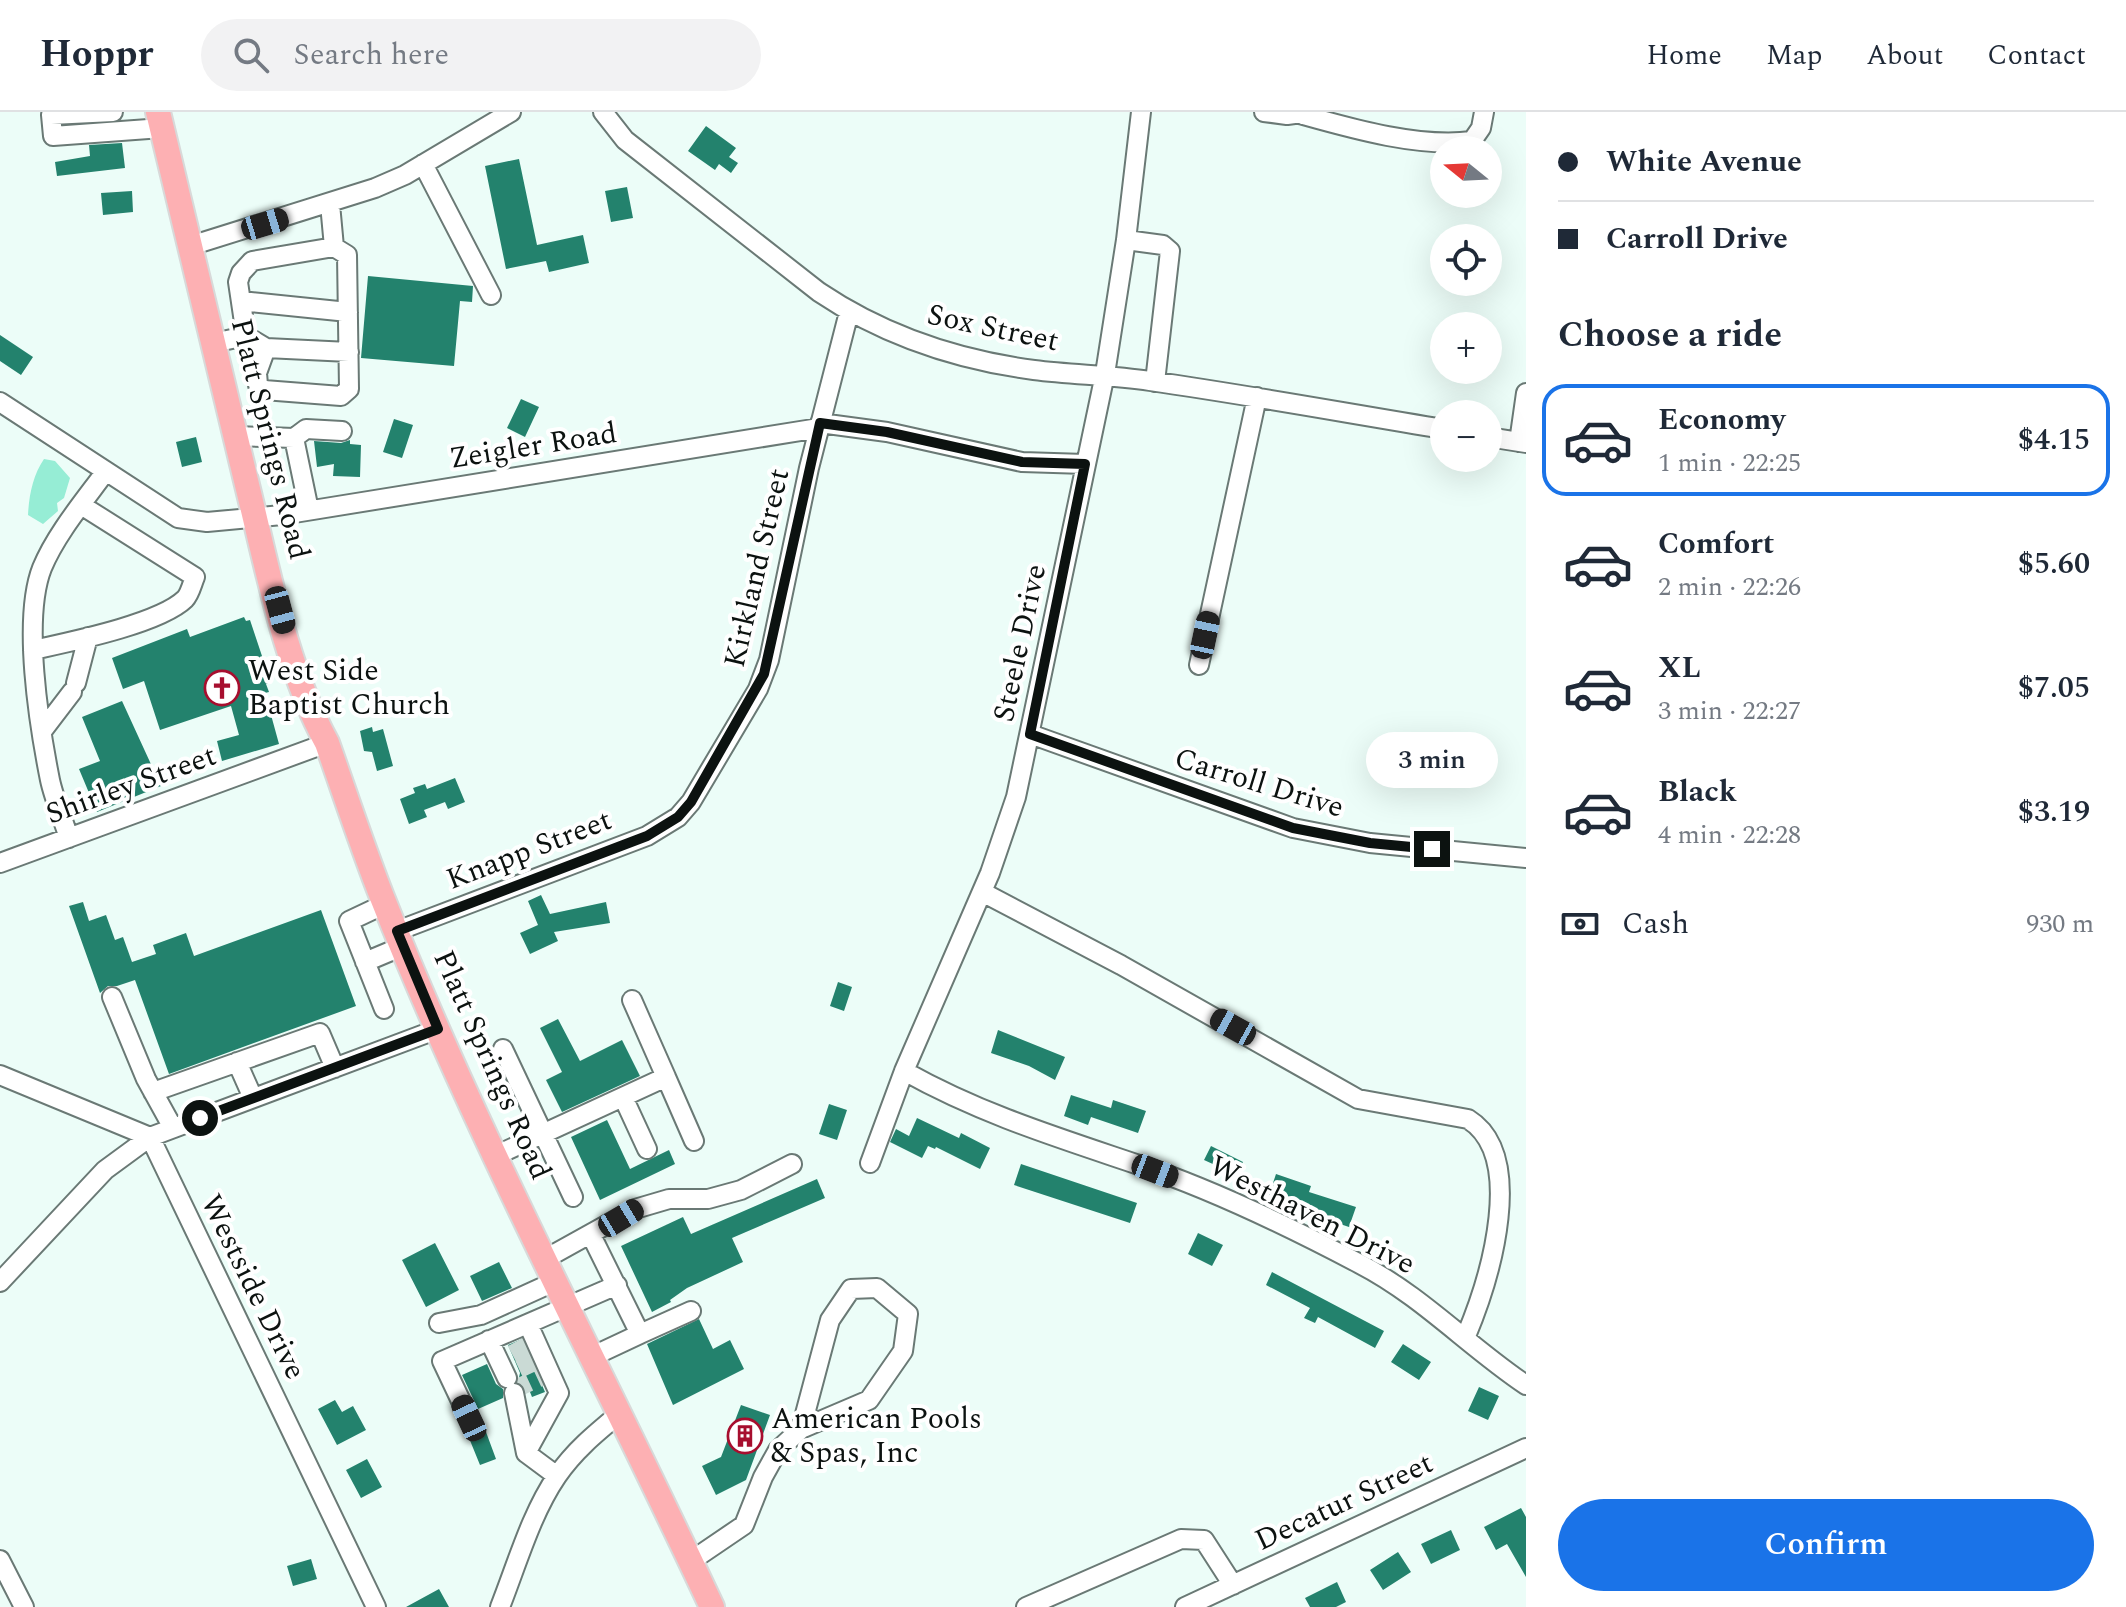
<!DOCTYPE html>
<html lang="en">
<head>
<meta charset="utf-8">
<style>
	body { margin:0; font-family:Spectral,serif; background:#f2f2f3; color:#1f2937; height:100vh; display:flex; flex-direction:column; font-size:30px; white-space:nowrap }
	* { box-sizing:border-box; margin:0 }
	p { font-size:26px; color:#747a83 }
	.icon { flex:none; width:44px; height:44px; fill:none; stroke:currentColor; stroke-width:2; stroke-linecap:round; stroke-linejoin:round }
	.map { position:relative; flex:1; overflow:hidden }
	.drawer { display:flex; flex-direction:column; background:#fff; width:600px }
	.drawer>* { flex:none }
	.guide { display:grid; align-content:center; height:176px; padding:0 32px; background:#fff }
	.needle { width:52px; rotate:288deg }
	.controls { position:absolute; left:1430px; top:24px; display:grid; gap:16px }
	.controls a { display:grid; place-items:center; width:72px; height:72px; border-radius:50%; background:#fff; box-shadow:0 8px 32px #0002; font-size:40px }
	.end { position:absolute; width:36px; height:36px; margin:-18px; border:10px solid #0c1210; background:#fff; box-shadow:0 0 0 4px #fff }
	.from { border-radius:50% }
	.bubble { position:absolute; height:56px; border-radius:28px; background:#fff; box-shadow:0 8px 32px #0002; font-size:26px; font-weight:600; line-height:56px; text-align:center }
	.car { position:absolute; width:24px; height:48px; margin:-24px -12px; border-radius:10px; box-shadow:0 0 6px 2px #0007; background:linear-gradient(#222 24%,#8ab4d8 0 40%,#222 0 76%,#8ab4d8 0 86%,#222 0) }
	.guide b { display:flex; align-items:center; gap:28px; height:76px; font-size:30px }
	.guide b+b { border-top:2px solid #e0e1e3 }
	.guide i { width:20px; height:20px; background:#1f2937 }
	ul { padding:0; list-style:none }
	li { display:flex; align-items:center; gap:24px; height:112px; margin:0 16px 12px; padding:0 16px; border:4px solid transparent; border-radius:24px }
	li div { flex:1 }
	li b { display:block; font-size:30px }
	li em { font-style:normal; font-weight:600 }
	li.selected { border-color:#1a73e8 }
	li>.icon { width:72px; height:72px; stroke-width:1.5 }
	h2 { padding:0 32px; font-size:36px; line-height:96px }
	.pay { display:flex; align-items:center; gap:20px; height:88px; padding:0 32px; font-size:30px }
	.pay p { margin-inline-start:auto }
	.primary-button { display:flex; gap:16px; margin-top:auto; padding:16px 32px }
	.primary-button a { flex:1; height:92px; border-radius:48px; background:#1a73e8; color:#fff; font-size:32px; font-weight:600; line-height:92px; text-align:center }
	header { display:flex; align-items:center; gap:48px; box-sizing:border-box; height:112px; padding:0 40px; background:#fff; border-bottom:2px solid #e0e1e3 }
	header strong { font-size:38px }
	nav { display:flex; gap:44px; margin-inline-start:auto; font-size:28px }
	.search { width:560px; height:72px; background:#f2f2f3; display:flex; align-items:center; gap:20px; box-sizing:border-box; padding:0 28px; border-radius:44px; color:#747a83; font-size:30px }
	main { display:flex; flex:1; min-height:0 }
	.map>svg:first-child { display:block }
	.water { fill:#96edd5 }
	.building { fill:#23826d }
	.lines { fill:none; stroke-linecap:round; stroke-linejoin:round }
	.minor-tunnel { stroke:#cadad5; stroke-width:18; stroke-dasharray:18 9; stroke-linecap:butt }
	.minor-casing { stroke:#6a7975; stroke-width:22 }
	.major-casing { stroke:#d8d9d9; stroke-width:28 }
	.minor { stroke:#fff; stroke-width:18 }
	.major { stroke:#fdb0b3; stroke-width:24 }
	.route { stroke:#0c1210; stroke-width:10 }
	.labels { text-anchor:middle; dominant-baseline:central; stroke-width:8; stroke-linejoin:round; paint-order:stroke }
	.street-label { font-size:30px; fill:#0c1210; stroke:#fff }
	.poi-label { font-size:30px; fill:#0c1210; stroke:#fff; text-anchor:start }
</style>
</head>
<body>
<header>
<strong>Hoppr</strong>
<div class="search"><svg class="icon" aria-label="search" viewBox="0 0 24 24"><circle cx="10" cy="10" r="6"/><path d="M15 15l6 6"/></svg>Search here</div>
<nav><a>Home</a><a>Map</a><a>About</a><a>Contact</a></nav>
</header>
<main>
<div class="map">
<svg width="1526" height="1495" viewBox="0 0 1526 1495">
	<rect width="100%" height="100%" fill="#ecfdf8"/>
	<path class="water" d="M44,347L55,349L70,366L64,386L57,391L58,399L43,412L28,403C29,383 33,363 44,347Z"/>
	<path class="building" d="M706,14L736,36L729,45L738,51L731,61L719,52L715,58L688,39Z
		M122,31L125,56L57,64L55,50L90,44L89,33Z
		M519,47L537,133L583,123L589,151L549,160L546,149L506,157L485,54Z
		M627,75L633,106L611,110L605,79Z
		M132,79L133,100L103,103L101,81Z
		M368,164L473,174L472,190L460,189L454,254L361,246Z
		M0,223L33,245L21,263L0,249Z
		M521,287L539,295L525,325L507,316Z
		M394,307L413,313L402,346L383,340Z
		M196,325L202,350L182,355L176,330Z
		M350,328V332L361,333L360,365L333,364L334,352L317,355L314,329L341,331Z
		M244,505L246,509L250,508L271,571L266,572L269,580L265,581L279,632L222,649L217,629L239,623L231,594L160,618L144,569L123,577L112,546L187,517L190,525Z
		M122,589L161,674L97,700L79,657L100,649L82,605Z
		M372,615L373,620L383,617L393,654L377,659L372,640L364,639L360,619Z
		M455,666L465,690L448,697L445,690L424,698L427,705L409,712L400,687L415,681L413,676L425,672L427,677Z
		M541,783L550,802L606,790L610,811L554,820L558,829L530,842L520,821L538,813L528,789Z
		M83,790L89,809L106,803L115,828L123,825L132,850L156,842L153,833L186,821L194,844L321,798L356,894L169,962L135,868L117,874H108L100,881L69,794Z
		M838,870L852,875L844,899L830,894Z
		M558,907L580,949L622,928L640,964L562,1000L546,968L562,960L540,916Z
		M998,918L1065,945L1055,968L1029,954L991,941Z
		M1071,983L1111,996L1113,988L1146,999L1138,1021L1091,1005L1088,1013L1064,1004Z
		M829,992L847,998L837,1028L819,1022Z
		M917,1006L959,1026L961,1021L990,1036L980,1057L936,1035L935,1037L928,1034L922,1046L890,1030L896,1017L909,1024Z
		M607,1008L630,1057L669,1038L675,1052L600,1088L571,1025Z
		M1211,1034L1243,1050L1237,1063L1204,1048Z
		M1021,1052L1137,1091L1130,1111L1014,1073Z
		M1276,1062L1311,1074L1309,1080L1356,1095L1349,1115L1319,1105L1321,1100L1269,1083Z
		M817,1067L825,1086L732,1126L743,1150L687,1176L670,1188L671,1190L652,1200L621,1134L683,1105L691,1122Z
		M1198,1121L1223,1133L1212,1154L1188,1142Z
		M435,1131L459,1178L426,1195L402,1148Z
		M499,1150L512,1176L482,1189L470,1164Z
		M1272,1160L1384,1219L1375,1236L1318,1205L1315,1211L1304,1206L1310,1196L1266,1173Z
		M699,1207L713,1237L730,1228L744,1257L673,1293L647,1232Z
		M522,1227L545,1280L532,1285L528,1275L525,1276L518,1270L520,1261L508,1233Z
		M1403,1232L1431,1250L1419,1268L1391,1250Z
		M487,1252L496,1272L503,1277V1286L478,1297L462,1263Z
		M1479,1275L1499,1284L1488,1308L1468,1299Z
		M335,1288L342,1300L353,1294L366,1318L337,1333L318,1297Z
		M741,1293L770,1303L746,1368L716,1383L702,1354L721,1345Z
		M486,1320L496,1347L480,1353L469,1326Z
		M367,1347L382,1375L361,1386L346,1358Z
		M1521,1396L1526,1405V1465L1507,1432L1496,1438L1484,1415Z
		M1451,1418L1460,1438L1431,1452L1421,1432Z
		M1398,1440L1411,1460L1383,1478L1370,1458Z
		M311,1447L317,1467L293,1474L287,1454Z
		M1337,1470L1346,1490L1336,1495H1310L1305,1486Z
		M439,1477L449,1495H406Z"/>
	<g class="lines">
		<path class="minor-tunnel" d="M512,1242L527,1234
			M519,1257L534,1250
			M513,1278L541,1265"/>
		<g class="minor-casing">
			<path id="minor" d="M113,0L51,3L53,24L162,16
				M603,0L625,28L819,180C883,223 958,248 1034,258C1073,263 1111,263 1150,269C1248,283 1346,301 1444,317
				M1264,0L1287,3L1309,0
				M1303,3C1353,17 1420,36 1472,29L1481,16L1484,0
				M423,52L491,183
				M330,92L334,135
				M1126,128L1163,133L1170,139L1155,270
				M190,134L375,76L405,63L511,0
				M241,189L348,200
				M246,224L238,170L241,161L252,149L334,135L347,143L349,277L341,284L264,278L258,273L257,261L266,236
				M213,231L246,224L266,236L349,240
				M0,290L178,406L207,410L282,403L819,316
				M820,311L887,320L1022,350L1085,352
				M236,324L294,326L306,317L342,319
				M1488,325L1526,331
				M294,326L309,398
				M1519,330L1526,281
				M33,538C69,530 159,512 185,487C190,482 192,472 195,465L81,393
				M1199,553L1257,285
				M76,571L88,525
				M43,618L72,580
				M1030,622L1293,716L1370,731L1526,746
				M69,726C63,707 54,687 50,668C39,613 22,507 42,456C56,422 84,389 106,359
				M0,751L327,631
				M982,780L1121,853L1358,987L1468,1007C1526,1043 1492,1162 1466,1224
				M397,819L647,724L678,705L691,690L758,577L769,548L809,356L849,200
				M365,850L403,834
				M112,885L146,967L173,1016
				M384,897L349,809L385,792
				M503,937L573,1085
				M237,950L253,986
				M904,959C981,1002 1056,1025 1139,1053C1214,1078 1290,1115 1360,1152C1422,1184 1469,1235 1526,1273
				M0,963L150,1025L376,1495
				M666,965L694,1029
				M153,980L320,921L335,956
				M623,985L647,1037
				M497,1043L666,965L632,888
				M870,1051L904,959L990,761L1016,685L1105,262L1126,128L1141,0
				M591,1123L640,1222L591,1245
				M545,1147L635,1097L669,1087H708L741,1078L792,1052
				M0,1170L105,1058L150,1025L438,917
				M439,1211L481,1203L556,1169
				M528,1212L559,1281L526,1341L557,1364
				M640,1222L691,1199
				M489,1228L507,1266
				M514,1281L526,1341
				M469,1306L442,1249L617,1173
				M0,1448L24,1495
				M691,1449L744,1413L763,1365L778,1338L801,1317L869,1288L903,1239L908,1202L877,1176L851,1177L830,1208L801,1317
				M500,1495C517,1452 531,1402 557,1364C574,1339 596,1321 619,1302
				M1026,1495L1181,1427L1204,1428L1233,1473
				M1185,1495L1526,1336"/>
		</g>
		<g class="major-casing">
			<path id="major" d="M158,0C189,125 218,251 248,377C268,459 286,556 327,631C345,682 362,734 382,785C478,1028 602,1259 712,1495"/>
		</g>
		<use href="#minor" class="minor"/>
		<use href="#major" class="major"/>
	</g>
	<g class="lines">
		<path class="route" d="M200,1006L438,917L397,819L647,724L678,705L691,690L764,562L820,311L887,320L1022,350L1085,352L1030,622L1293,716L1370,731L1432,737"/>
	</g>
	<defs>
		<g id="church-ring" transform="scale(1.8)"><circle r="9.5" fill="#fff" stroke="#a70e2e" stroke-width="1.5"/><path d="M-1.2-6h2.4v3.5h3.3v2.4h-3.3V6h-2.4V-.1h-3.3v-2.4h3.3Z" fill="#a70e2e"/></g>
		<g id="building-ring" transform="scale(1.8)"><circle r="9.5" fill="#fff" stroke="#a70e2e" stroke-width="1.5"/><path d="M-4-6H4V6H1V3H-1V6H-4ZM-2.5-4.3h1.7v1.8h-1.7ZM.8-4.3h1.7v1.8H.8ZM-2.5-1h1.7V.8h-1.7ZM.8-1h1.7V.8H.8Z" fill="#a70e2e"/></g>
	</defs>
	<g fill-rule="evenodd">
		<use href="#church-ring" x="222" y="576"/>
		<use href="#building-ring" x="745" y="1324"/>
	</g>
	<g class="labels">
		<g class="street-label">
			<text transform="translate(993 216) rotate(12)">Sox Street</text>
			<text transform="translate(270 327) rotate(76)">Platt Springs Road</text>
			<text transform="translate(533 334) rotate(-9)">Zeigler Road</text>
			<text transform="translate(757 456) rotate(-77)">Kirkland Street</text>
			<text transform="translate(1020 531) rotate(-78)">Steele Drive</text>
			<text transform="translate(1259 671) rotate(17)">Carroll Drive</text>
			<text transform="translate(131 673) rotate(-20)">Shirley Street</text>
			<text transform="translate(529 738) rotate(-21)">Knapp Street</text>
			<text transform="translate(492 953) rotate(66)">Platt Springs Road</text>
			<text transform="translate(1312 1103) rotate(27)">Westhaven Drive</text>
			<text transform="translate(253 1175) rotate(64)">Westside Drive</text>
			<text transform="translate(1344 1390) rotate(-25)">Decatur Street</text>
		</g>
		<g class="poi-label">
			<text x="248" y="559">West Side<tspan x="248" dy="34">Baptist Church</tspan></text>
			<text x="771" y="1307">American Pools<tspan x="771" dy="34">&amp; Spas, Inc</tspan></text>
		</g>
	</g>
</svg>
<div class="controls">
<a><svg class="needle" viewBox="-14 -14 28 28"><path d="M0-13l5 13h-10z" fill="#e53935"/><path d="M0 13l5-13h-10z" fill="#747a83"/></svg></a>
<a><svg class="icon" aria-label="locate" viewBox="0 0 24 24"><circle cx="12" cy="12" r="6"/><path d="M12 2v4M12 18v4M2 12h4M18 12h4"/></svg></a>
<a>+</a>
<a>−</a>
</div>
<i class="end from" style="left:200px;top:1006px"></i>
<i class="end" style="left:1432px;top:737px"></i>
<div class="bubble" style="left:1366px;top:620px;width:132px">3 min</div>
<i class="car" style="left:265px;top:112px;rotate:73deg"></i>
<i class="car" style="left:280px;top:498px;rotate:165deg"></i>
<i class="car" style="left:1205px;top:523px;rotate:12deg"></i>
<i class="car" style="left:1233px;top:915px;rotate:299deg"></i>
<i class="car" style="left:1155px;top:1059px;rotate:111deg"></i>
<i class="car" style="left:621px;top:1106px;rotate:59deg"></i>
<i class="car" style="left:469px;top:1306px;rotate:335deg"></i>
</div>
<section class="drawer">
<div class="guide">
<b><i class="from"></i>White Avenue</b>
<b><i></i>Carroll Drive</b>
</div>
<h2>Choose a ride</h2>
<ul>
<li class="selected"><svg class="icon" aria-label="car" viewBox="0 0 24 24"><path d="M5 17H2v-5l4-1 3-4h7l3 4 3 1v5h-3M9 17h6M6 11h13"/><circle cx="7" cy="17" r="2"/><circle cx="17" cy="17" r="2"/></svg><div><b>Economy</b><p>1 min · 22:25</p></div><em>$4.15</em></li>
<li><svg class="icon" aria-label="car" viewBox="0 0 24 24"><path d="M5 17H2v-5l4-1 3-4h7l3 4 3 1v5h-3M9 17h6M6 11h13"/><circle cx="7" cy="17" r="2"/><circle cx="17" cy="17" r="2"/></svg><div><b>Comfort</b><p>2 min · 22:26</p></div><em>$5.60</em></li>
<li><svg class="icon" aria-label="car" viewBox="0 0 24 24"><path d="M5 17H2v-5l4-1 3-4h7l3 4 3 1v5h-3M9 17h6M6 11h13"/><circle cx="7" cy="17" r="2"/><circle cx="17" cy="17" r="2"/></svg><div><b>XL</b><p>3 min · 22:27</p></div><em>$7.05</em></li>
<li><svg class="icon" aria-label="car" viewBox="0 0 24 24"><path d="M5 17H2v-5l4-1 3-4h7l3 4 3 1v5h-3M9 17h6M6 11h13"/><circle cx="7" cy="17" r="2"/><circle cx="17" cy="17" r="2"/></svg><div><b>Black</b><p>4 min · 22:28</p></div><em>$3.19</em></li>
</ul>
<div class="pay"><svg class="icon" aria-label="cash" viewBox="0 0 24 24"><path d="M3 7h18v10H3z"/><circle cx="12" cy="12" r="2"/></svg>Cash<p>930 m</p></div>
<div class="primary-button"><a>Confirm</a></div>
</section>
</main>
</body>
</html>
